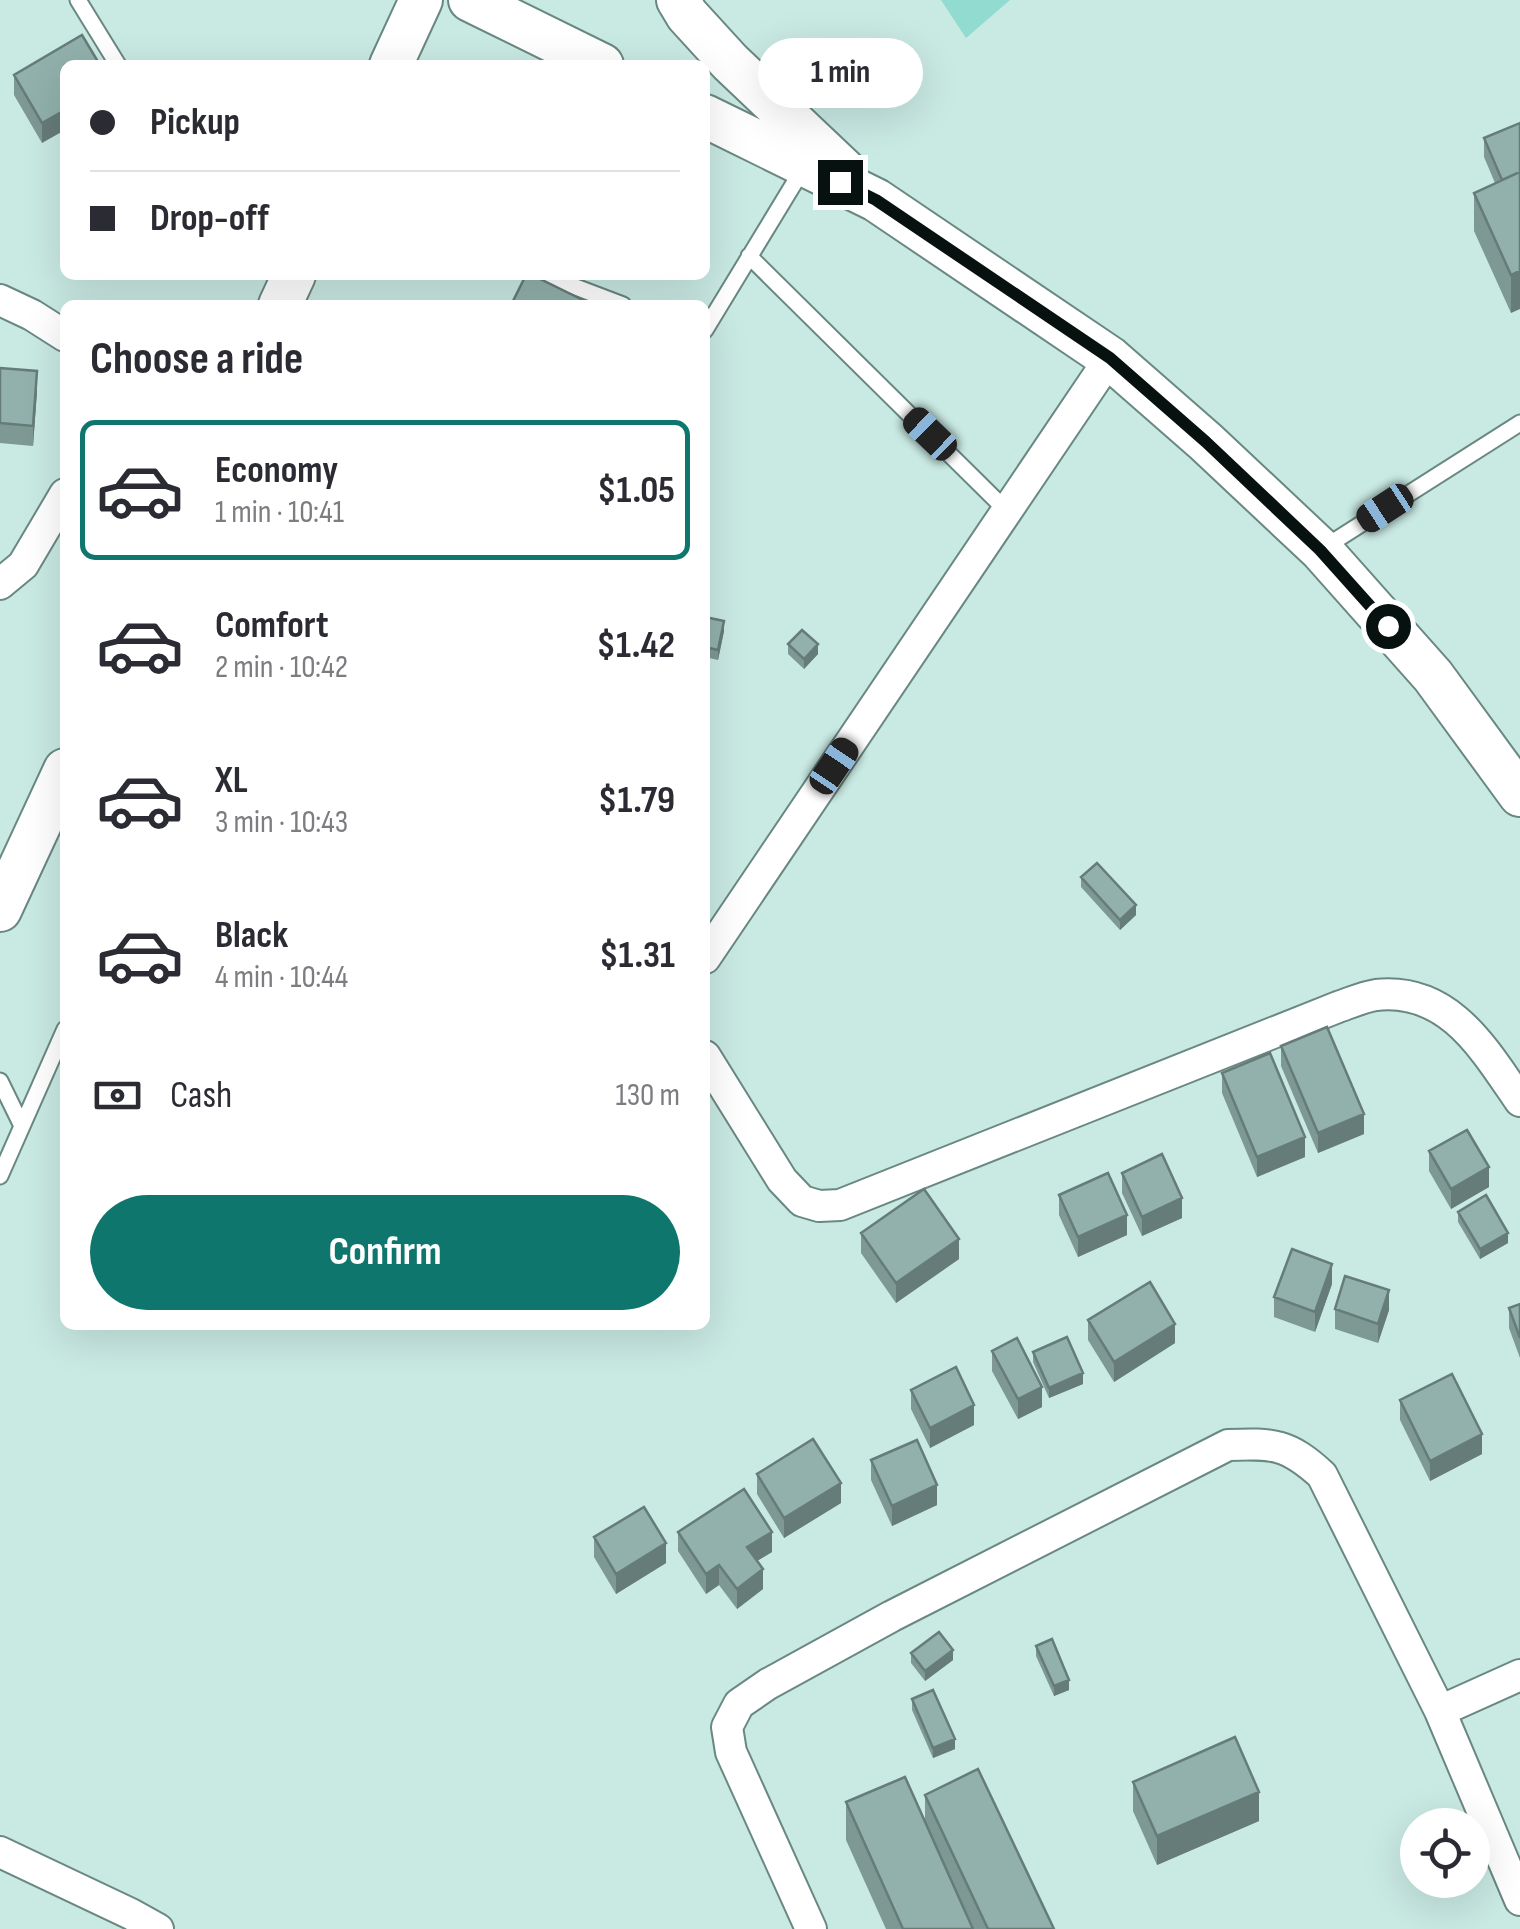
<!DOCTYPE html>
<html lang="en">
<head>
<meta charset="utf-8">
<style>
	body { margin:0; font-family:"Sofia Sans Condensed",sans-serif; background:#f7f7f7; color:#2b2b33; height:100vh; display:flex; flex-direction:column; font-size:38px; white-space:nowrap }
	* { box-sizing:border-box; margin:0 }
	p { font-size:32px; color:#7c7c81 }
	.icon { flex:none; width:55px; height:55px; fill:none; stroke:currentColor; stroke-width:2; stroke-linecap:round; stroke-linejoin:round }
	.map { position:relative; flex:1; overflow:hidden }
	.drawer { position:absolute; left:60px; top:300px; width:650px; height:1030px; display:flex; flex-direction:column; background:#fff; border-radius:15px; box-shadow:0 10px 40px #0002 }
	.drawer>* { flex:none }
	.banner { position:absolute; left:60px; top:60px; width:650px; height:220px; border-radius:15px; box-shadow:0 10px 40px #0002; display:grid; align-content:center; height:220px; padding:0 30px; background:#fff }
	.fabs { position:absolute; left:1400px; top:1808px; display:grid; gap:20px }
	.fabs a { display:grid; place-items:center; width:90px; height:90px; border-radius:50%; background:#fff; box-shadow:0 10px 40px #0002; font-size:50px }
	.end { position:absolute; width:45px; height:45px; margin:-22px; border:12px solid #071210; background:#fff; box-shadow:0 0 0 5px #fff }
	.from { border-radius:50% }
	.bubble { position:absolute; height:70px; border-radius:35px; background:#fff; box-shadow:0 10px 40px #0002; font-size:32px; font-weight:700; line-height:70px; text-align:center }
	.car { position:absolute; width:30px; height:60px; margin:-30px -15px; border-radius:12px; box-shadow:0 0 8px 2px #0007; background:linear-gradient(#222 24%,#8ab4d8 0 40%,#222 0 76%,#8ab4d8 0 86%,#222 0) }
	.banner b { display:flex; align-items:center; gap:35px; height:95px; font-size:38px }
	.banner b+b { border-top:2px solid #e1e1e2 }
	.banner i { width:25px; height:25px; background:#2b2b33 }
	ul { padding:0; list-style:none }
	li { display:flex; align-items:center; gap:30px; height:140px; margin:0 20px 15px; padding:0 10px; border:5px solid transparent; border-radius:15px }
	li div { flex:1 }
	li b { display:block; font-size:38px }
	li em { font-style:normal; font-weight:700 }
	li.on { border-color:#0f766e }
	li>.icon { width:90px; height:90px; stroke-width:1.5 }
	h2 { padding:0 30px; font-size:45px; line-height:120px }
	.pay { display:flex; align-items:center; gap:25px; height:110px; padding:0 30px; font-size:38px }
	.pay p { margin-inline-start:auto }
	.primary-button { display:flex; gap:20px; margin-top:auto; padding:20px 30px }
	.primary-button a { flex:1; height:115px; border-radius:60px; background:#0f766e; color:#fff; font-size:40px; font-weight:700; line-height:115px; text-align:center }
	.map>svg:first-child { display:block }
	.green { fill:#91dbd0 }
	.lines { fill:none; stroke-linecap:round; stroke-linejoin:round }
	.lane-casing { stroke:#6a8882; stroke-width:19 }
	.street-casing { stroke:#6a8882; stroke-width:34 }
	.secondary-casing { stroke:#6a8882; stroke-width:46 }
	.lane { stroke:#fff; stroke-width:15 }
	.street { stroke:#fff; stroke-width:30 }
	.secondary { stroke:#fff; stroke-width:42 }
	.wall { fill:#7e9894 }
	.shaded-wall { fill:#667c78 }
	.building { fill:#92b1ac; stroke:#667c78; stroke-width:2.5 }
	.route { stroke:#071210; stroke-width:12 }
</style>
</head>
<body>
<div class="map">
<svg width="1520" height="1929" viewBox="0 0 1520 1929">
	<rect width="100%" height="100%" fill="#c9e9e3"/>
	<path class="green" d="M941,0H1010L966,38Z"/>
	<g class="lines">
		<g class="lane-casing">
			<path id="lane" d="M78,0L118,65
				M749,256L1007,511
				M544,275L623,305
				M705,330L804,167
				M1325,547L1520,423
				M0,1081L22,1126
				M0,1176L65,1029"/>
		</g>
		<g class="street-casing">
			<path id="street" d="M0,300L32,315L65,336
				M0,584L23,565L65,494
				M705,958L1110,358
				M705,1056L782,1180L802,1201L819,1206L840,1205L1338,1007C1350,1003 1363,997 1376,995C1449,987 1484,1049 1520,1101
				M1440,1711L1520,1675
				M0,1852L131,1914L158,1929
				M811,1929L731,1752L727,1727L739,1704L768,1684L892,1616L1228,1445C1274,1443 1288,1444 1322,1475L1440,1711L1520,1900"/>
		</g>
		<g class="secondary-casing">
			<path id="secondary" d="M470,0L602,65
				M678,0L687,15L730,62L845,171
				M391,65L421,0
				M705,116L876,200L1110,358L1206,442L1321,550L1433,676L1520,795
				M280,305L294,275
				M0,910L65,770"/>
		</g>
		<use href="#lane" class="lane"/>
		<use href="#street" class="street"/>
		<use href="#secondary" class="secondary"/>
	</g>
	<path class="wall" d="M100,65L42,143L14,95V75Z
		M1520,123L1511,313L1474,231V193L1495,183L1484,157V138Z
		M0,368L37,391L33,446L0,443Z
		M705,617L724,631L718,660L705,657Z
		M788,644L818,654L804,669L788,654Z
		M1081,877L1136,915L1120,930L1081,887Z
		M1281,1046L1364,1134L1318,1153L1281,1066Z
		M1222,1073L1305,1157L1257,1177L1222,1093Z
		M1429,1151L1489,1187L1451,1209L1429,1171Z
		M1122,1173L1182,1218L1142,1236L1122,1193Z
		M1059,1195L1127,1235L1078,1257L1059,1215Z
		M1458,1212L1508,1243L1480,1259L1458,1222Z
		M861,1233L959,1259L896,1303L861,1253Z
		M1332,1284L1315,1332L1274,1317V1297Z
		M1520,1304V1358L1509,1328V1308Z
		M1335,1309L1389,1310L1378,1343L1335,1329Z
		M1088,1320L1175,1343L1114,1382L1088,1340Z
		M992,1351L1042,1407L1018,1419L992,1371Z
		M1033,1352L1083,1384L1049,1398L1033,1362Z
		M911,1390L974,1425L930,1448L911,1409Z
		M1400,1400L1482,1454L1430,1481L1400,1420Z
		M871,1460L937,1505L892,1526L871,1480Z
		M757,1474L841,1503L784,1538L757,1494Z
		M678,1532L772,1552L757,1561L763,1589L737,1609L719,1585L706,1594L678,1551Z
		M594,1537L666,1563L616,1594L594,1557Z
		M1036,1646L1069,1690L1054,1696L1036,1656Z
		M911,1653L953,1660L925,1681L911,1663Z
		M912,1699L955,1749L933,1758L912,1710Z
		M1133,1782L1259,1821L1157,1865L1133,1811Z
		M925,1795L1054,1929H974L950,1879L973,1929H886L846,1840V1802L925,1821Z"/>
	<path class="shaded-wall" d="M65,110V130L42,143V123Z
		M1520,271V309L1511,313V275Z
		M37,371V391L33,446V426Z
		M724,621V631L718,660V650Z
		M818,644V654L804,669V659Z
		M1136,905V915L1120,930V920Z
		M1364,1114V1134L1318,1153V1133Z
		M1305,1137V1157L1257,1177V1157Z
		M1489,1167V1187L1451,1209V1189Z
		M1182,1198V1218L1142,1236V1217Z
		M1127,1215V1235L1078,1257V1237Z
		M1508,1233V1243L1480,1259V1249Z
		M959,1239V1259L896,1303V1283Z
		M1332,1264V1284L1315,1332V1312Z
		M1389,1290V1310L1378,1343V1324Z
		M1175,1324V1343L1114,1382V1362Z
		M1083,1373V1384L1049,1398V1388Z
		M1042,1387V1407L1018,1419V1399Z
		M974,1405V1425L930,1448V1428Z
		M1482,1434V1454L1430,1481V1461Z
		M841,1483V1503L784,1538V1518Z
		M937,1485V1505L892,1526V1506Z
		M772,1532V1552L747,1567V1547Z
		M666,1543V1563L616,1594V1574Z
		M719,1565V1585L706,1594V1574Z
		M763,1569V1589L737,1609V1589Z
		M953,1650V1660L925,1681V1671Z
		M1069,1680V1690L1054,1696V1686Z
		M955,1739V1749L933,1758V1748Z
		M1259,1792V1821L1157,1865V1836Z"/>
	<path class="building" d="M82,35L100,65H65V110L42,123L14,75Z
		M1520,123V172L1502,180L1484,138Z
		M1520,172V271L1511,275L1474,193Z
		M526,275H532L593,305H511Z
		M0,368L37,371L33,426L0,423Z
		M705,617L724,621L718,650L705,647Z
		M802,630L818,644L804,659L788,644Z
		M1097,863L1136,905L1120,920L1081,877Z
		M1327,1027L1364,1114L1318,1133L1281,1046Z
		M1270,1053L1305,1137L1257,1157L1222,1073Z
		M1467,1130L1489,1167L1451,1189L1429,1151Z
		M1162,1154L1182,1198L1142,1217L1122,1173Z
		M1108,1173L1127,1215L1078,1237L1059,1195Z
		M924,1189L959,1239L896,1283L861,1233Z
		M1486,1195L1508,1233L1480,1249L1458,1212Z
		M1292,1249L1332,1264L1315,1312L1274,1297Z
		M1345,1276L1389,1290L1378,1324L1335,1309Z
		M1150,1282L1175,1324L1114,1362L1088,1320Z
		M1520,1304V1338L1509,1308Z
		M1067,1337L1083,1373L1049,1388L1033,1352Z
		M1017,1338L1042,1387L1018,1399L992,1351Z
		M956,1367L974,1405L930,1428L911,1390Z
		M1452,1374L1482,1434L1430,1461L1400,1400Z
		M813,1439L841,1483L784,1518L757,1474Z
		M917,1440L937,1485L892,1506L871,1460Z
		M744,1489L772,1532L747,1547L763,1569L737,1589L719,1565L706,1574L678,1532Z
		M644,1507L666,1543L616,1574L594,1537Z
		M939,1632L953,1650L925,1671L911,1653Z
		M1052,1639L1069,1680L1054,1686L1036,1646Z
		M933,1690L955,1739L933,1748L912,1699Z
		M1235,1737L1259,1792L1157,1836L1133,1782Z
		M978,1769L1054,1929H988L925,1795Z
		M905,1777L973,1929H903L846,1802Z"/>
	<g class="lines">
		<path class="route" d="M840,182L876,200L1110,358L1206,442L1320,550L1388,626"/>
	</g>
</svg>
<div class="fabs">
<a><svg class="icon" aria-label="locate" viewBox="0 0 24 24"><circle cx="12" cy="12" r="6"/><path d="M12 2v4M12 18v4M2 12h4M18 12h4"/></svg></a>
</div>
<i class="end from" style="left:1388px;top:626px"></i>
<i class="end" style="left:840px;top:182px"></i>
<div class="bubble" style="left:758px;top:38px;width:165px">1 min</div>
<i class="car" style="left:930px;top:434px;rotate:314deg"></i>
<i class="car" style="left:1385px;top:508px;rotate:237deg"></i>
<i class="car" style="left:834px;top:766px;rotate:34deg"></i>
<div class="banner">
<b><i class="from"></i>Pickup</b>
<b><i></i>Drop-off</b>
</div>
<section class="drawer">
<h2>Choose a ride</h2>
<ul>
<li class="on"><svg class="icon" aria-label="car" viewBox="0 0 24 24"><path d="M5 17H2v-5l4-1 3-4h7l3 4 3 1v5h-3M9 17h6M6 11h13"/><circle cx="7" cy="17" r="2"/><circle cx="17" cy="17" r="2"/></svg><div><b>Economy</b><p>1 min · 10:41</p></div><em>$1.05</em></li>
<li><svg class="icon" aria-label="car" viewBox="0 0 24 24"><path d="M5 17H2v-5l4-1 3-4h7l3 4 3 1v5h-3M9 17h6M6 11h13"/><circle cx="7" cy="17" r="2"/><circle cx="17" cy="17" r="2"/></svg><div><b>Comfort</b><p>2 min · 10:42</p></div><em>$1.42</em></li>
<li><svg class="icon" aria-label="car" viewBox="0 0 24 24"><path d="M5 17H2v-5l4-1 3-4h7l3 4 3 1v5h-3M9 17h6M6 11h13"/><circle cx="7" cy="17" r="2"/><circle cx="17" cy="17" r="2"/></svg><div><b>XL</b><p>3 min · 10:43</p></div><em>$1.79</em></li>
<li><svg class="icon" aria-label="car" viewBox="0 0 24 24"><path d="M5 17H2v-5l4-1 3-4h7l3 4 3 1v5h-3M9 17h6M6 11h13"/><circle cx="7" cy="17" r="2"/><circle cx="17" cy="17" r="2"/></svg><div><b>Black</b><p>4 min · 10:44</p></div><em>$1.31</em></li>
</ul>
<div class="pay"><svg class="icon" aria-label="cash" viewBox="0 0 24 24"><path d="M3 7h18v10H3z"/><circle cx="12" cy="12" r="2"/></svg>Cash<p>130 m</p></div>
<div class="primary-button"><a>Confirm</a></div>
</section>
</div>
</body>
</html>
